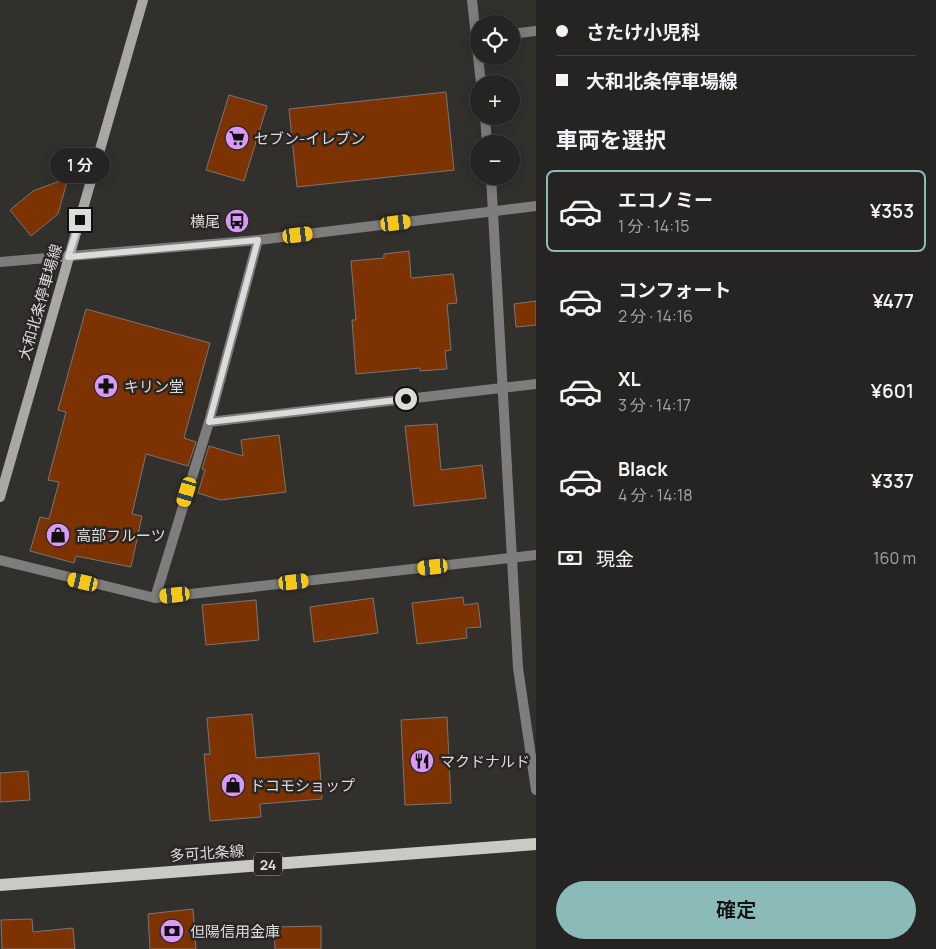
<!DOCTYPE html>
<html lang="ja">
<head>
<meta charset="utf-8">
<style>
	body { margin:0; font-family:Manrope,"Noto Sans JP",sans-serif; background:#32302f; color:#f1f3f6; height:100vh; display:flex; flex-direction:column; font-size:19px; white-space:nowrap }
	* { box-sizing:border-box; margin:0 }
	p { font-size:16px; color:#a4a4a5 }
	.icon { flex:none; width:28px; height:28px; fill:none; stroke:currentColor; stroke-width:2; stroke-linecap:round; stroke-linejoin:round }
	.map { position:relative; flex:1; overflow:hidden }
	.drawer { display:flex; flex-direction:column; background:#262422; width:400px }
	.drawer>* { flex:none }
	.hud { display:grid; align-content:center; height:110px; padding:0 20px; background:#262422 }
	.tools { position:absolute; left:470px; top:15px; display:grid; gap:10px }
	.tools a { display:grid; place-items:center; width:50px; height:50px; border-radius:50%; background:#262422; box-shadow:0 2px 12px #0003,0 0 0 1px #424140; font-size:25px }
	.end { position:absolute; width:22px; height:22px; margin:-11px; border:6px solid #dedcdb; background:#111; box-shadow:0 0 0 2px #111 }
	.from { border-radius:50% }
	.bubble { position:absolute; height:35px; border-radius:18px; background:#262422; box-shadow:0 2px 12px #0003,0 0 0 1px #424140; font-size:16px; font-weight:600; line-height:35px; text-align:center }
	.car { position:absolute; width:15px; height:30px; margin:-15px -8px; border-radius:6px; box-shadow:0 0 4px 1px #0007; background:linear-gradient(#f5c518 24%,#345 0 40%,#f5c518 0 76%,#345 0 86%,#f5c518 0) }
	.hud b { display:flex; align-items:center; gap:18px; height:48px; font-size:19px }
	.hud b+b { border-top:1px solid #424140 }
	.hud i { width:12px; height:12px; background:#f1f3f6 }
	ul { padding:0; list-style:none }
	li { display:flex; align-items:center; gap:15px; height:82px; margin:0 10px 8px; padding:0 10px; border:2px solid transparent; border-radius:8px }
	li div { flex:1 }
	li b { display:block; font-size:19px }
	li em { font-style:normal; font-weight:600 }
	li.on { border-color:#8bbbb9 }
	li>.icon { width:45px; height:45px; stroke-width:1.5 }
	h2 { padding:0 20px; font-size:22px; line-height:60px }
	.pay { display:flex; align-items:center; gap:12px; height:55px; padding:0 20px; font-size:19px }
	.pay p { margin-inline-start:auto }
	.action { display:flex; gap:10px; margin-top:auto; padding:10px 20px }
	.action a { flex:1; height:58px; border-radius:30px; background:#8bbbb9; color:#111; font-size:20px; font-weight:600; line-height:58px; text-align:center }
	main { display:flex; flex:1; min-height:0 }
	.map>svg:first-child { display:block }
	.building { fill:#7c3301; stroke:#797573 }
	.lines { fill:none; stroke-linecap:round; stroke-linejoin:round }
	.minor { stroke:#7d7d7b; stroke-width:10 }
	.tertiary { stroke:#7d7d7b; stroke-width:10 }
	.secondary { stroke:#a8a8a5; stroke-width:10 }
	.primary { stroke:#cac9c5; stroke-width:12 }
	.route { stroke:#dedcdb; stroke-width:6 }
	.labels { text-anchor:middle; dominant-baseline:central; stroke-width:5; stroke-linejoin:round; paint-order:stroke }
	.shield { fill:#292624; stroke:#a8a5a4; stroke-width:1 }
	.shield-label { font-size:14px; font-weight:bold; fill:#dedcdb }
	.poi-label { font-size:15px; fill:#dedcdb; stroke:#292624; text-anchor:start }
	.street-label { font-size:15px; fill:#dedcdb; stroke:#292624 }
</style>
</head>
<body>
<main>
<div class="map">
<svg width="536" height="949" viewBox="0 0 536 949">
	<rect width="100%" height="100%" fill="#32302d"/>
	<path class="building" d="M446,92L454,170L297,187L289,109Z
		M229,95L267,106L244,181L206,170Z
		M68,178L58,214L31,236L10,210L33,191Z
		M409,251L411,278L453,274L457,303L447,304L451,350L445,351L447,369L420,371V368L356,374L352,320H356L351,261L384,258V254Z
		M536,301V325L516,327L514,304Z
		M86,309L210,343L184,438L196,442L188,466L146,454L132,514L142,516L131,567L76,556L74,563L30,551L40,517L49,519L59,482L48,480L66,412L58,410Z
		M437,424L441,470L482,465L486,498L414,506L405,426Z
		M279,435L286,492L220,500L198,493L205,470L202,469L209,446L243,456L241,440Z
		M463,597L464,605L478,603L481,627L466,628L467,638L417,644L412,603Z
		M373,598L378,633L314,642L310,607Z
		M256,600L259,640L206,645L202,605Z
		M252,714L256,758L319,753L322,799L260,804L261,817L210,821L204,754H210L207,718Z
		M447,717L451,803L405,805L401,720Z
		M28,771L30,800L0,802V773Z
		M193,909L196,949H150L148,914Z
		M32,919L33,932L73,928L75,949H2L1,920Z
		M321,926V949H275L274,927Z"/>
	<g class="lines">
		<path class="minor" d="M472,0L481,84
			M511,34L536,31
			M485,116L487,144
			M491,176L518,668L536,790
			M209,422L536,384
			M0,560L155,598L536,555
			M155,598L209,422L258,240"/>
		<path class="tertiary" d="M0,262L258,240L536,206"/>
		<path class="secondary" d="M0,497L143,0"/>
		<path class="primary" d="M0,885L536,844"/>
	</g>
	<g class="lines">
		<path class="route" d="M80,220L68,257L258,240L209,422L406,399"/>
	</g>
	<defs>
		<g id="supermarket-disc" transform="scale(1.25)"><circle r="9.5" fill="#d99af7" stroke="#292624"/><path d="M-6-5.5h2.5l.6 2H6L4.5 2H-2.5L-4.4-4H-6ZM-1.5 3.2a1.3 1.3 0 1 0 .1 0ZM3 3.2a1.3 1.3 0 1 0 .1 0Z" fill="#111"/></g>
		<g id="bus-disc" transform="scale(1.25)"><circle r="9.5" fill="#d99af7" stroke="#292624"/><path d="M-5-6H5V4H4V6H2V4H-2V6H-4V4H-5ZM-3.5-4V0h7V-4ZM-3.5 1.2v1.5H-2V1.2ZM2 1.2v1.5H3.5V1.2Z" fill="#111"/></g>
		<g id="pharmacy-disc" transform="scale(1.25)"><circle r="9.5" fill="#d99af7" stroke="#292624"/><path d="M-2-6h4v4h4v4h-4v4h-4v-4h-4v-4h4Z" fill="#111"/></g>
		<g id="shop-disc" transform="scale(1.25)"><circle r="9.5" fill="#d99af7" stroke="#292624"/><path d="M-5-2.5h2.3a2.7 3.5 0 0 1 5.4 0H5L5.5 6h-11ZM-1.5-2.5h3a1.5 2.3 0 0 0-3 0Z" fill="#111"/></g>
		<g id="restaurant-disc" transform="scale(1.25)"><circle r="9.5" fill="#d99af7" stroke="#292624"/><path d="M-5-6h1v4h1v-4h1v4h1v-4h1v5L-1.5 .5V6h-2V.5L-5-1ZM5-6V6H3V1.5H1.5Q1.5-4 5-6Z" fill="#111"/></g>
		<g id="bank-disc" transform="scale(1.25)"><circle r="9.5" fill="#d99af7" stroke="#292624"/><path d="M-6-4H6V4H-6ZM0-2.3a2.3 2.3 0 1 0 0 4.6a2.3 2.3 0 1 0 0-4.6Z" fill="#111"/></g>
	</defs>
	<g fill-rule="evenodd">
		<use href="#supermarket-disc" x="237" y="138"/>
		<use href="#bus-disc" x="237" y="221"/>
		<use href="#pharmacy-disc" x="106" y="386"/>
		<use href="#shop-disc" x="58" y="535"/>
		<use href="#restaurant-disc" x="422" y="761"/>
		<use href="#shop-disc" x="233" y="785"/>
		<use href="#bank-disc" x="172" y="931"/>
	</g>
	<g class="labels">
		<rect class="shield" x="254" y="852.5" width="28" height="23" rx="4"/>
		<g class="shield-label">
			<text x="268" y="864">24</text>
		</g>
		<g class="poi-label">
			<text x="254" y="138">セブン-イレブン</text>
			<text x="220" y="221" text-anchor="end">横尾</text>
			<text x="124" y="386">キリン堂</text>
			<text x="76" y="535">高部フルーツ</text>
			<text x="440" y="761">マクドナルド</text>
			<text x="250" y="785">ドコモショップ</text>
			<text x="190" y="931">但陽信用金庫</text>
		</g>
		<g class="street-label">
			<text transform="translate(40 302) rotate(-74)">大和北条停車場線</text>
			<text transform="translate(207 853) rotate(-4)">多可北条線</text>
		</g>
	</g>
</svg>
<div class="tools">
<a><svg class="icon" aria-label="locate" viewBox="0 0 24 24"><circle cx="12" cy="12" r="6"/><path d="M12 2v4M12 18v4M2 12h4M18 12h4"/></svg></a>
<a>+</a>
<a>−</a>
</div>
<i class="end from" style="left:406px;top:399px"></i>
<i class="end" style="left:80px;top:220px"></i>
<div class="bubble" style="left:50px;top:148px;width:60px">1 分</div>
<i class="car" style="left:396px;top:223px;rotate:83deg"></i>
<i class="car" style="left:298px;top:235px;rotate:83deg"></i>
<i class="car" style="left:187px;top:492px;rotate:197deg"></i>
<i class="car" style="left:433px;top:567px;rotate:264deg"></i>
<i class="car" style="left:83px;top:582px;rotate:283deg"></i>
<i class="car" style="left:294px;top:582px;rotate:84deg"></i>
<i class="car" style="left:175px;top:595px;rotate:264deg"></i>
</div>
<section class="drawer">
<div class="hud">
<b><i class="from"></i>さたけ小児科</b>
<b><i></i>大和北条停車場線</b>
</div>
<h2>車両を選択</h2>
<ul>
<li class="on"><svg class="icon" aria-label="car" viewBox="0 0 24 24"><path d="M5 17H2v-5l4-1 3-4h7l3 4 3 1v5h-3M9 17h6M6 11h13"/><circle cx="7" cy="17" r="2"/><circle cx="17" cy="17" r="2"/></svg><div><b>エコノミー</b><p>1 分 · 14:15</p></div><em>¥353</em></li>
<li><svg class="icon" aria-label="car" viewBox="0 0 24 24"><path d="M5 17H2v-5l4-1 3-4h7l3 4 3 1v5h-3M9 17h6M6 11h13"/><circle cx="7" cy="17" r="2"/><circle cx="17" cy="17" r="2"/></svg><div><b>コンフォート</b><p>2 分 · 14:16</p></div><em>¥477</em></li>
<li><svg class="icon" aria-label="car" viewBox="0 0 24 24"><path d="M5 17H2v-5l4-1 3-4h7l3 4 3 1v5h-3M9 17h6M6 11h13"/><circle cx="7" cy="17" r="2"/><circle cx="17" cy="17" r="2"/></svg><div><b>XL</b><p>3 分 · 14:17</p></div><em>¥601</em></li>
<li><svg class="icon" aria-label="car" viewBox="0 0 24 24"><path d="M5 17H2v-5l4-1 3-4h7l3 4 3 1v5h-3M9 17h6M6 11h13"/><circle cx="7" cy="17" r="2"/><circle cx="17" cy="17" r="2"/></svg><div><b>Black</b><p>4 分 · 14:18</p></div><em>¥337</em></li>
</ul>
<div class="pay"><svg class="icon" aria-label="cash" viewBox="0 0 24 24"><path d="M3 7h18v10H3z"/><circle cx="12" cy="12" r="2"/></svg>現金<p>160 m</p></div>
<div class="action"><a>確定</a></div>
</section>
</main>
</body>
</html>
